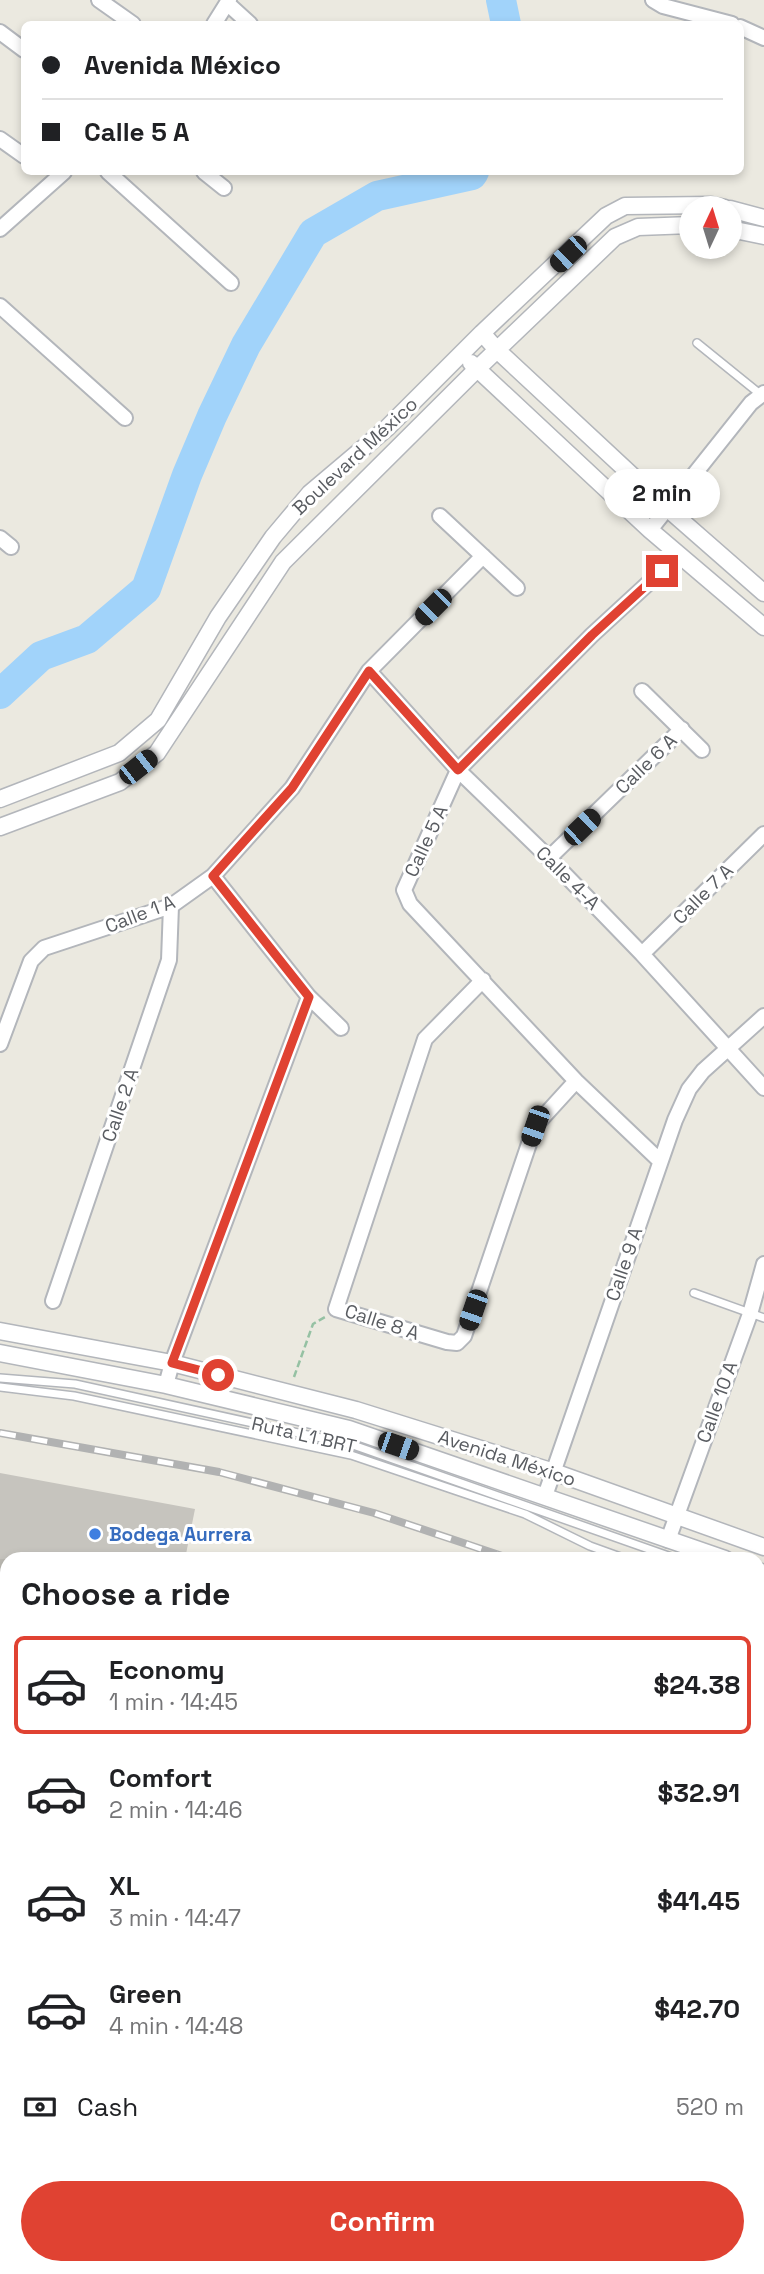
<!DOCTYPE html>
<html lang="en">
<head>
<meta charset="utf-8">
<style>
	body { margin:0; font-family:"Space Grotesk",sans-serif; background:#f2f2f2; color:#202124; height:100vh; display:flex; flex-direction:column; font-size:26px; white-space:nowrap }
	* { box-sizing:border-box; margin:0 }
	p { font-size:23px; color:#757577 }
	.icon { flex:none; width:38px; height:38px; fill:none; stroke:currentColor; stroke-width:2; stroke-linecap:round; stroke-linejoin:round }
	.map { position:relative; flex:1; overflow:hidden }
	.sheet { position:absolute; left:0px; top:1552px; width:765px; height:723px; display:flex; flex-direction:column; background:#fff; border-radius:21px 21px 0 0; box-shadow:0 4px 10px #0003 }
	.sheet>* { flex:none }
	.top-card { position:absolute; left:21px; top:21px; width:723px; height:154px; border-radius:10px; box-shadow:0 4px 10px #0003; display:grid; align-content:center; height:154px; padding:0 21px; background:#fff }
	.needle { width:46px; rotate:4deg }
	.controls { position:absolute; left:679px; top:196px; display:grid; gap:14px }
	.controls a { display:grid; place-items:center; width:63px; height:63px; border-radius:50%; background:#fff; box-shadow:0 4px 10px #0003; font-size:35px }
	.end { position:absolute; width:32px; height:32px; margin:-16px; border:9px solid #e04232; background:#fff; box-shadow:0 0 0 4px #fff }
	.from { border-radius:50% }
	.bubble { position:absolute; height:49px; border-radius:24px; background:#fff; box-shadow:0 4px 10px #0003; font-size:23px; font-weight:600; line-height:49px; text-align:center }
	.car { position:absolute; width:21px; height:42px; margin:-21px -10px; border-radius:9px; box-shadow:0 0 5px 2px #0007; background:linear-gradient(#222 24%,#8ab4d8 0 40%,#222 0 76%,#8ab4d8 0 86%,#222 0) }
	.top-card b { display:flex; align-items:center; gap:24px; height:66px; font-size:26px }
	.top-card b+b { border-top:2px solid #e0e0e0 }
	.top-card i { width:18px; height:18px; background:#202124 }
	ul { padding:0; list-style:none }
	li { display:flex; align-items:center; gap:21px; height:98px; margin:0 14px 10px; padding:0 7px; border:4px solid transparent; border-radius:10px }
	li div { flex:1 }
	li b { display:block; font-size:26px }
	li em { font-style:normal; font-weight:600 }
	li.selected { border-color:#e04232 }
	li>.icon { width:63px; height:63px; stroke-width:1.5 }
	h2 { padding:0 21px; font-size:32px; line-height:84px }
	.pay { display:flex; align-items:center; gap:18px; height:77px; padding:0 21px; font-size:26px }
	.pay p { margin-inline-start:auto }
	.cta { display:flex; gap:14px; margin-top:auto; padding:14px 21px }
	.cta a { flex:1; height:80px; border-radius:42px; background:#e04232; color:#fff; font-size:28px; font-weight:600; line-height:80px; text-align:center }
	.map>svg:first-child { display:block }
	.green { fill:#bde2be }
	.shadow { fill:#0003 }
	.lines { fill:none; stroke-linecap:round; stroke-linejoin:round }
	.river { stroke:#a1d3fa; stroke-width:30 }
	.building { fill:#c6c4be }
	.service-casing { stroke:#b3b6bb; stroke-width:10 }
	.minor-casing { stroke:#b3b6bb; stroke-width:18 }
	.tertiary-casing { stroke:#b3b6bb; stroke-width:19 }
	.secondary-casing { stroke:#b4b7bd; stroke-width:23 }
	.path { stroke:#95c1a3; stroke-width:2.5; stroke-dasharray:7 3.5; stroke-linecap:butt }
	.service { stroke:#fff; stroke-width:7 }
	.minor { stroke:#fff; stroke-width:14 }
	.tertiary { stroke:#fff; stroke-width:16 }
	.secondary { stroke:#fff; stroke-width:19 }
	.rail-casing { stroke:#b1b2b2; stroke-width:8 }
	.rail { stroke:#fff; stroke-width:5; stroke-dasharray:16; stroke-linecap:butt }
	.route { stroke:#e04232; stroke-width:9 }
	.shop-dot { fill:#3f7fe0; stroke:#fff; stroke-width:2.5 }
	.labels { text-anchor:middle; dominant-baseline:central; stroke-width:6; stroke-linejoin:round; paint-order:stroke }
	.street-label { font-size:19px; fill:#595c61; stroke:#fff }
	.shop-label { font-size:19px; font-weight:bold; fill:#366cbe; stroke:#fff; text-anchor:start }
</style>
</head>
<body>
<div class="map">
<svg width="764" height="2274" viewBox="0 0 764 2274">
	<rect width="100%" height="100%" fill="#ebe9e0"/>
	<path class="green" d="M0,1690H7V2268H578L581,2274H0Z"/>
	<path class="shadow" d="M0,1474L192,1511L183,1559H7V1614L0,1613Z"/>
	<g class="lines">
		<path class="river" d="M501,0L506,24
			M0,694L41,656L87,639L146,589L187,475L212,416L246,345L313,233L377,196L472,175L474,172"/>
	</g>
	<path class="building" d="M0,1473L195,1509L185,1559H0Z"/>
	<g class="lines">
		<g class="service-casing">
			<path id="service" d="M697,343L760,394
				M694,1293L764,1318
				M0,1378L75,1384L353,1445L677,1559
				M0,1387L74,1396L351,1455L525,1514L590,1546L626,1559
				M758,1588L764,1590
				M758,1608L764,1610"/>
		</g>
		<g class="minor-casing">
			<path id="minor" d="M99,0L133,24
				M653,0L663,6L732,24
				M227,3L250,24
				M214,24L229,0
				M740,27L764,38
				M0,32L24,50
				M0,139L24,156
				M108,172L231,283
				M204,172L224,188
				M0,229L64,172
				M0,306L125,418
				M440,516L517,588
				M650,530L751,403L764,393
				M0,538L11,547
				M369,671L458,770L549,858L642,954L764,1088
				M642,691L702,750
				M549,858L682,729
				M213,876L309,997L341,1028
				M642,954L764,834
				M483,980L425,1039L336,1309L447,1342L457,1343L464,1336L535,1126L576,1081
				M0,1044L31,961L44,948L171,906L213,876L292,788L369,671L483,556
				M660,1161L576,1081L410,904L404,890L458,770L592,635L679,555
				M53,1301L169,960L171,906
				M166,1385L172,1363L309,997
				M545,1496L675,1120L689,1089L703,1071L764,1016
				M668,1540L750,1314L764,1264
				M758,1766L763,1738
				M758,2258L764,2260"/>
		</g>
		<g class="tertiary-casing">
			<path id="tertiary" d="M730,209L764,218
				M730,229L764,236
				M482,333L498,351L667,508L764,593
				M471,363L650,530L764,627
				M0,799L119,753L158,720L218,617L273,537L310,493L387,428L482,333L606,216L625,206L711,205L725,208
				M0,827L120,782L157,753L283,562L477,369L615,237L638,227L691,225
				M0,1331L172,1363L356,1410L554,1472L764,1547
				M0,1353L166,1385L349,1429L725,1559
				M758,1571L764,1573"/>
		</g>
		<g class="secondary-casing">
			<path id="secondary" d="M0,1637L7,1638
				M0,1662L7,1663
				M758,1708L764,1710
				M758,1736L764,1738"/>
		</g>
		<path class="path" d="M294,1377L313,1324L325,1317
			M758,1633L764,1635
			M758,1669L764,1671
			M758,1677L764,1679
			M0,1728L7,1729
			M0,1783L7,1784
			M3,1783L7,1777
			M0,1999L7,2004
			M0,2239H7
			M131,2268L134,2274
			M714,2268L726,2274
			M222,2274L223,2268"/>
		<use href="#service" class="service"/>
		<use href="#minor" class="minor"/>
		<use href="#tertiary" class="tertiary"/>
		<use href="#secondary" class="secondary"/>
		<g class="rail-casing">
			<path id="rail" d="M0,1433L219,1472L374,1513L511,1559
				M758,1643L764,1645"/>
		</g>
		<use href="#rail" class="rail"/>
	</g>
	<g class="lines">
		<path class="route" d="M218,1375L172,1363L309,997L213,876L292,788L369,671L458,770L592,635L662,571"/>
	</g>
	<circle class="shop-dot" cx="95" cy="1534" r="7"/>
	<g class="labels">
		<g class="street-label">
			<text transform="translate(355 456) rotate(-43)">Boulevard México</text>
			<text transform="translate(646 764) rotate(-44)">Calle 6 A</text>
			<text transform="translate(426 841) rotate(-65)">Calle 5 A</text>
			<text transform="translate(568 878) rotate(45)">Calle 4-A</text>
			<text transform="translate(703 894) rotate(-45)">Calle 7 A</text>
			<text transform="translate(140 914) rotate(-21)">Calle 1 A</text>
			<text transform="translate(120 1105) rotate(-71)">Calle 2 A</text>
			<text transform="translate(624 1264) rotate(-71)">Calle 9 A</text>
			<text transform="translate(382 1322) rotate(18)">Calle 8 A</text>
			<text transform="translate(717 1402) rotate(-70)">Calle 10 A</text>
			<text transform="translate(304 1435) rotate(13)">Ruta L1 BRT</text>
			<text transform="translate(507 1458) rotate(18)">Avenida México</text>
		</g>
		<g class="shop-label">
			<text x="109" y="1534">Bodega Aurrera</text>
		</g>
	</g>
</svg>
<div class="controls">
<a><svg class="needle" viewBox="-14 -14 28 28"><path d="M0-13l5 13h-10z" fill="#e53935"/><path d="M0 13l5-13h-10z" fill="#757577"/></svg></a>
</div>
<i class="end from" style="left:218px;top:1375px"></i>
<i class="end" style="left:662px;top:571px"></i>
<div class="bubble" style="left:604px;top:469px;width:116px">2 min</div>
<i class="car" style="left:568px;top:254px;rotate:226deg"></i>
<i class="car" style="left:433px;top:607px;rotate:225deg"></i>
<i class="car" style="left:138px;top:767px;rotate:52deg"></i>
<i class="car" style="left:582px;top:827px;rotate:46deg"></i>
<i class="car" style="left:535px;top:1126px;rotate:199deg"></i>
<i class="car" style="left:473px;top:1310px;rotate:199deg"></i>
<i class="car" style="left:398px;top:1446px;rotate:109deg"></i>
<div class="top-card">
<b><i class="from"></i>Avenida México</b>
<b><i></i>Calle 5 A</b>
</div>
<section class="sheet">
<h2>Choose a ride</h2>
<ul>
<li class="selected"><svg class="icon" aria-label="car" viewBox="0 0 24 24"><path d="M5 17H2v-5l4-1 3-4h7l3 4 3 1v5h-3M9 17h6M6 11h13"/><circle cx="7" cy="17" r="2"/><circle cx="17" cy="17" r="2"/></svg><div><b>Economy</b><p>1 min · 14:45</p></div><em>$24.38</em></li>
<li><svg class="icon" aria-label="car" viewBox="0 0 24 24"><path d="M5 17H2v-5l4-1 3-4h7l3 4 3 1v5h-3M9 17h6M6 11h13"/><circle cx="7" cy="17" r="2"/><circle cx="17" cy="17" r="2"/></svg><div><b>Comfort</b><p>2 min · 14:46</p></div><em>$32.91</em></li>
<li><svg class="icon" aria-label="car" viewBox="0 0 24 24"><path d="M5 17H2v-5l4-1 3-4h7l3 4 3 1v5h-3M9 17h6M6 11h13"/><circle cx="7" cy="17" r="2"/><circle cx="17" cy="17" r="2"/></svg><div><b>XL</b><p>3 min · 14:47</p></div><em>$41.45</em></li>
<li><svg class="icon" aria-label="car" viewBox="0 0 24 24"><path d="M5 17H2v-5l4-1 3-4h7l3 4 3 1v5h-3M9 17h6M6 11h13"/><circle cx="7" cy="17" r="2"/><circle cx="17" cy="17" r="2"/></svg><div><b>Green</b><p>4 min · 14:48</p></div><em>$42.70</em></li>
</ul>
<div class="pay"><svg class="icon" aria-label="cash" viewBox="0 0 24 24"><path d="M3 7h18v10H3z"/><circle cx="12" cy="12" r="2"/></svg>Cash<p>520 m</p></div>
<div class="cta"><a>Confirm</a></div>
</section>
</div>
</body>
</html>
